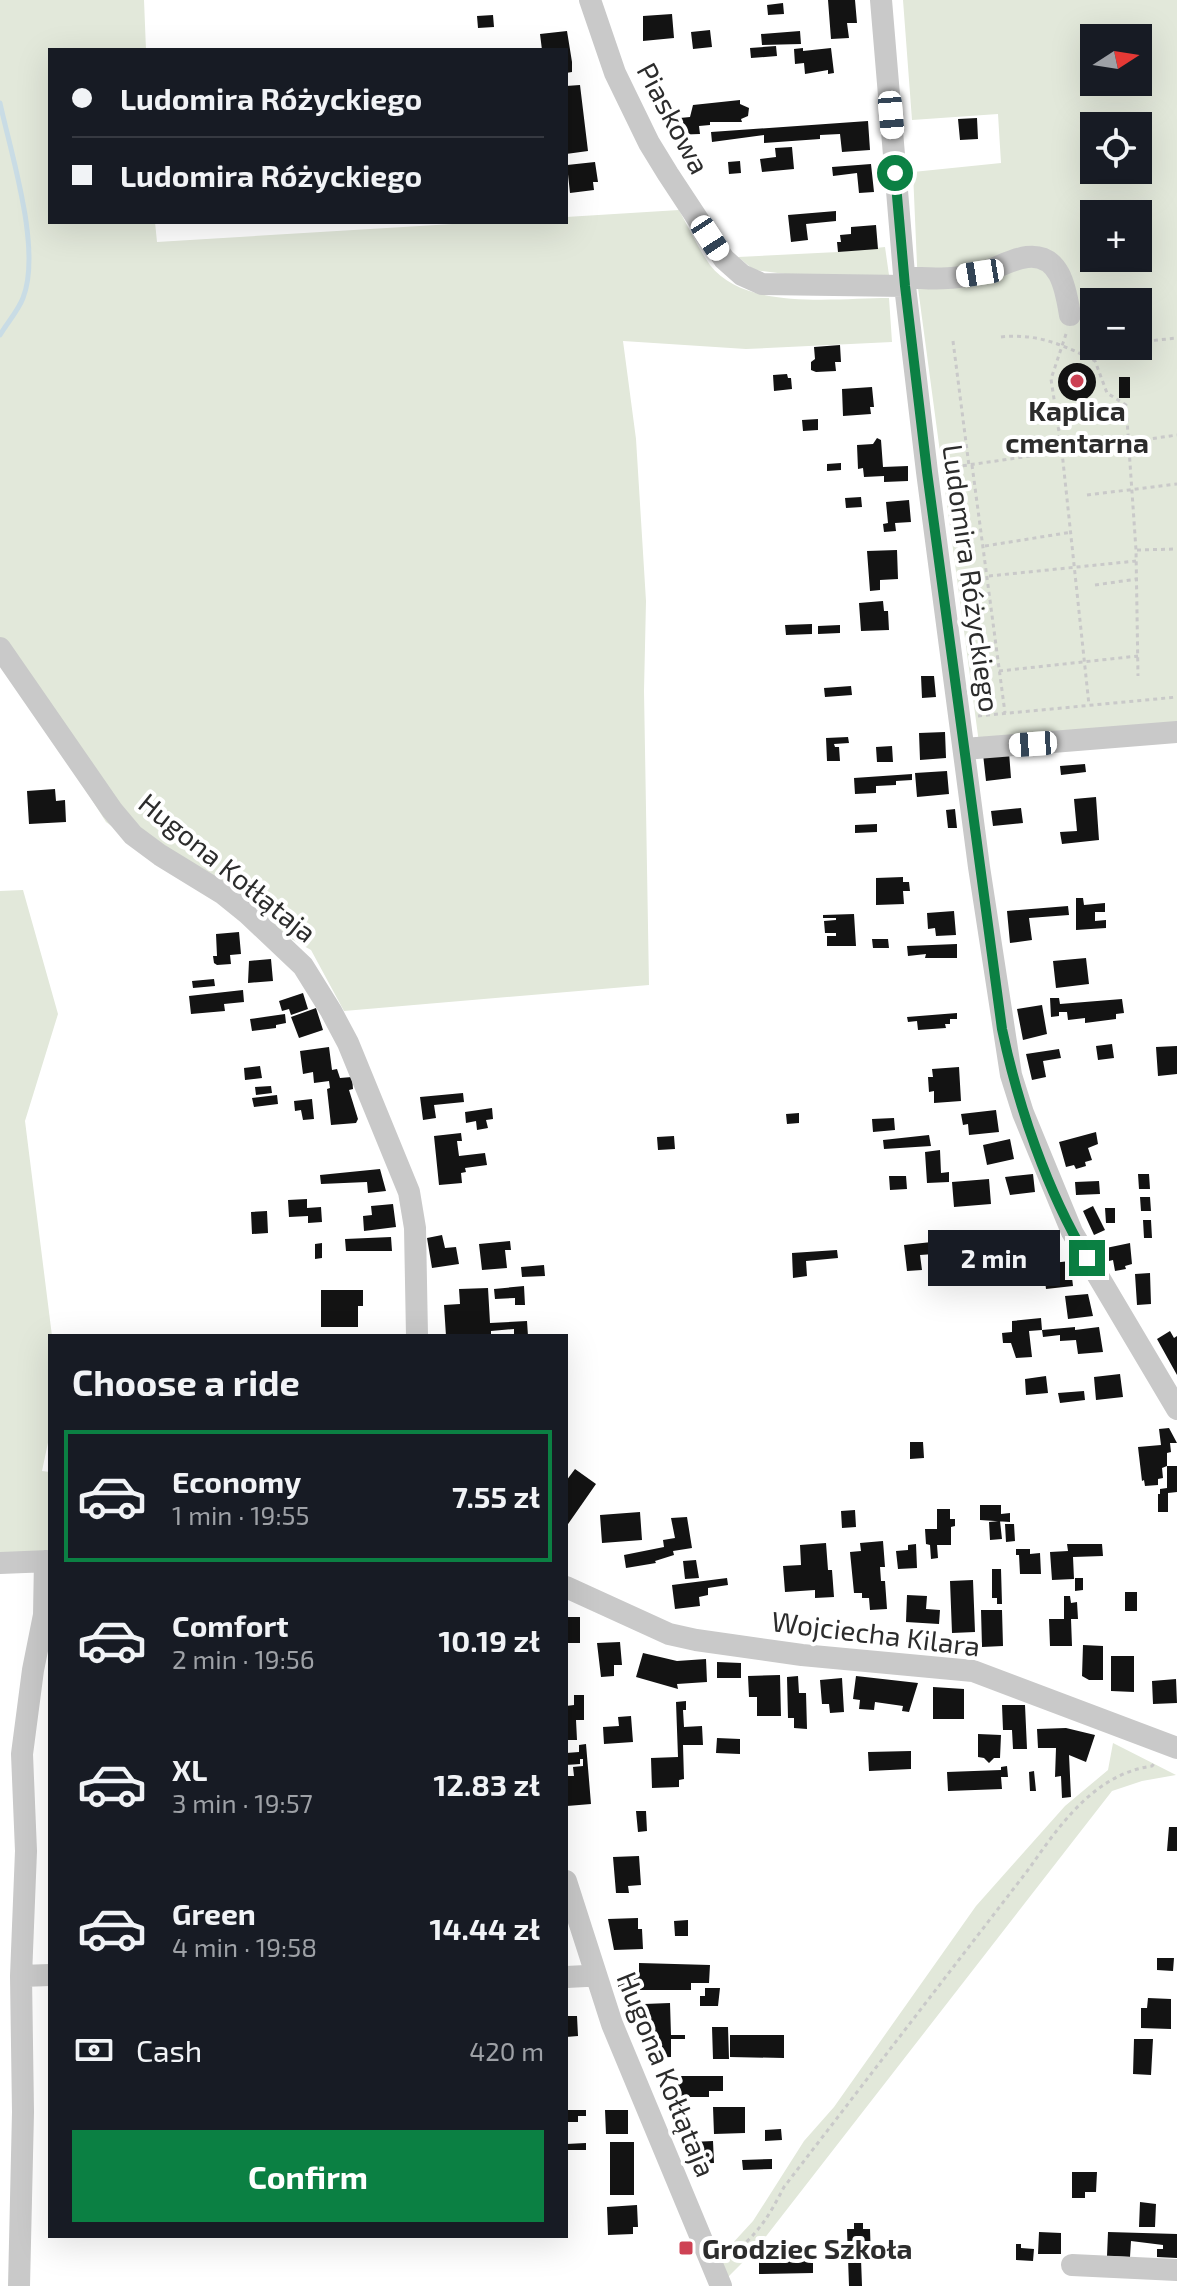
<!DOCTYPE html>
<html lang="en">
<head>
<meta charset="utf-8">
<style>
	body { margin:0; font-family:"Exo 2",sans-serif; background:#242831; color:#f1f3f6; height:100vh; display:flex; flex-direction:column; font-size:30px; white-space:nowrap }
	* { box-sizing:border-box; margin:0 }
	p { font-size:26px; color:#9ea1a6 }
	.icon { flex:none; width:44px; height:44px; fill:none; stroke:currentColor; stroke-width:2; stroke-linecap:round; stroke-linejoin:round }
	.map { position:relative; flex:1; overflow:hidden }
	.drawer { position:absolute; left:48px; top:1334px; width:520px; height:904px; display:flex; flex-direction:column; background:#171b24; border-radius:0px; box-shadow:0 8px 32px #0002 }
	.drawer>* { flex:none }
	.top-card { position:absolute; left:48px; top:48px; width:520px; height:176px; border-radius:0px; box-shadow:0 8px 32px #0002; display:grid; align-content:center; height:176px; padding:0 24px; background:#171b24 }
	.needle { width:52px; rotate:78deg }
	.controls { position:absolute; left:1080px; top:24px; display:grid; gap:16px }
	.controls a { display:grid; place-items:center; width:72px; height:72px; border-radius:0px; background:#171b24; box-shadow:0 8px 32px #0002; font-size:40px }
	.end { position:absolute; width:36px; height:36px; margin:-18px; border:10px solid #0b8043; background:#fff; box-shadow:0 0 0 4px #fff }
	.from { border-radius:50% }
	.bubble { position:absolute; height:56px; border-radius:0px; background:#171b24; box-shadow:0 8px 32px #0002; font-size:26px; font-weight:700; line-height:56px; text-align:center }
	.car { position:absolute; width:24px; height:48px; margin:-24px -12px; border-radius:10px; box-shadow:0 0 6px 2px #0007; background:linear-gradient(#fff 24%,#345 0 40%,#fff 0 76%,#345 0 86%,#fff 0) }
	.top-card b { display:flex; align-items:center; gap:28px; height:76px; font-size:30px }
	.top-card b+b { border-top:2px solid #363941 }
	.top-card i { width:20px; height:20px; background:#f1f3f6 }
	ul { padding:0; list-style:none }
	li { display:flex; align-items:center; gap:24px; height:132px; margin:0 16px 12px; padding:0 8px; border:4px solid transparent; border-radius:0px }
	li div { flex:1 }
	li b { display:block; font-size:30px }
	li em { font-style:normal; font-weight:700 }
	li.current { border-color:#0b8043 }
	li>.icon { width:72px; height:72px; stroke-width:1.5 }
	h2 { padding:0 24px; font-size:36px; line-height:96px }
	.pay { display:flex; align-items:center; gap:20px; height:88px; padding:0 24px; font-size:30px }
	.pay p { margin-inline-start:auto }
	.button { display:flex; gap:16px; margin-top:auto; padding:16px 24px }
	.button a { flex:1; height:92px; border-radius:0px; background:#0b8043; color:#fff; font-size:32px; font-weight:700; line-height:92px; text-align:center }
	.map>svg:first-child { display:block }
	.green { fill:#e2e8da; fill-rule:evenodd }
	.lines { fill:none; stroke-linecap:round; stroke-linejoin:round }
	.stream { stroke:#c9dce5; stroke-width:5 }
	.building { fill:#131313 }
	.path { stroke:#c9c9c9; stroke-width:3; stroke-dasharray:4 4; stroke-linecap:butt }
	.minor { stroke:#c9c9c9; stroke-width:22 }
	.route { stroke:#0b8043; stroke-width:10 }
	.poi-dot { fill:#ce4254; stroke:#fff; stroke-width:3 }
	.labels { text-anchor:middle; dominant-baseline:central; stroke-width:8; stroke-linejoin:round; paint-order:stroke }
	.street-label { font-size:28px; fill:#2c2c2c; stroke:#fff }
	.poi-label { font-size:28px; font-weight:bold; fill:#2c2c2c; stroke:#fff }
</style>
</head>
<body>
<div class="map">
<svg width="1177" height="2286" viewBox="0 0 1177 2286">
	<rect width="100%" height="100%" fill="#fff"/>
	<path class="green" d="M0,0H144L146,50H50V222H155L157,242L486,222H566V217L679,210C689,228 698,248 710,265C745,311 836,298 889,298L892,342L746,349L623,341L636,439L646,601L644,691L649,985L344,1011L311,950L176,875L106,822L24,693L0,660Z
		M903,0H1177V727L979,743L918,288L913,172L1001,163L998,114L912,120ZM1094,38H1138V82H1094ZM1094,126H1138V170H1094ZM1094,214H1138V258H1094ZM1094,302H1138V346H1094Z
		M885,247L889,275L817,278L754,270L738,257L838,252Z
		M23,890L58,1014L25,1121L52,1336L50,1433L42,1471L50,1472V1554L0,1557V891Z
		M1113,1743L1176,1775L1142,1781L1112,1791L757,2248L727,2278L719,2258L753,2221L804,2141L834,2107L976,1906L1065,1806L1108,1770Z"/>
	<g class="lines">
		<path class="stream" d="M0,103C11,154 42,250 23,298C18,311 7,323 0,335"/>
	</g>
	<path class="building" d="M828,0H855L857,23H847L849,38L831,39Z
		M783,3L784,14L768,15L767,5Z
		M672,14L674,38L643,41V16Z
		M493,15L494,27L478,28L477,16Z
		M710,30L712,47L693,49L691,32Z
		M567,31L572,62V72L566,73V50H542L540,34Z
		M800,31L801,44L762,45L761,34Z
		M776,46L777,56L751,58L750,48Z
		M803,48V51L831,48L834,73L828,74V70L805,74L804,63L795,64L794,49Z
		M580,85L588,151L566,154V86Z
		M740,100V104L749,108L748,116L741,119L742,122H710V125L699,126L700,134L672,135L670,119L690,117L693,105Z
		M977,118L978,139L960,140L958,119Z
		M868,121L870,150L842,152L840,134L820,135V139L764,143V135L712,142L711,132Z
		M792,147L794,169L762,172L760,159L776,157L775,148Z
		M740,161L741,173L729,174L728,162Z
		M595,162L598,182H593L594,190L570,193L567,165Z
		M871,164L874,192L859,193L857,173L833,176L832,167Z
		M836,211V221L806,224L808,240L791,242L788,215Z
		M876,225L878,249L838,252L837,242H841L840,235L851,234V227Z
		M840,345L841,362H835L836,371L816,372L811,370V362L815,359L814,347Z
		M1058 382a19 19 0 1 1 38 0a19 19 0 1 1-38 0Z
		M787,374L788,378H791L792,389L774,391L773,375Z
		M1119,377H1130V398H1119Z
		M872,387L874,407H870L871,414L843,416L842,389Z
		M818,419V430L803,431L802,420Z
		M877,438L881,440L883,467L908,466V481L884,482V476L864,477L863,468L858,469L857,445L873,444Z
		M841,463V470L827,471V464Z
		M861,497L862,507L846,508L845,498Z
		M909,500L911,522L895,523L896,531L884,532L883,524L888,523L886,502Z
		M897,550L898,579L880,580V590L870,591L867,551Z
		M883,601L884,611H888L889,630L861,631L859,603Z
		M812,624V634L786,635L785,625Z
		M840,625V633L818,634V626Z
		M921,676H934L936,697L922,698Z
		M851,686L852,695L825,697L824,688Z
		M945,732L946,758L920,760L919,733Z
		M848,737L849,743L834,744L835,747H839L840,761H827L826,738Z
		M892,746L893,762H877L876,747Z
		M1009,752L1011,778L986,781L983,754Z
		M1085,764L1086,772L1061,775L1060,766Z
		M947,771L949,794L917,797L915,773Z
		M912,774V780L896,781V785L876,786V793L855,794L854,778Z
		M55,789L56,801L65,800L66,822L29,824L27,791Z
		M1096,797L1099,840L1062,844L1060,832L1077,831L1074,799Z
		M1021,808L1023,823L993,826L991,811Z
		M955,809L957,828H948L946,810Z
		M877,824V832L855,833V825Z
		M903,877V882H909L910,891H903L904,904L876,905V878Z
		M1076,898H1083L1084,905L1105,903V912H1095V921L1106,920V928L1076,930Z
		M1068,906L1069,915L1029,918L1032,940L1010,943L1007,911Z
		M954,911L956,935L936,936L935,928L928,929L927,913Z
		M854,914L856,946H827V936H836V933H825L824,921L836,920V918H823V915Z
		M239,932L241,954L230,955L231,964L217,965L214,963L213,956H217L216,934Z
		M872,939H888L889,948H873Z
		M957,944V958H925L926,954L908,956L907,946Z
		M1086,958L1089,984L1056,988L1053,961Z
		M271,959L273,981L248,983L249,961Z
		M214,979L215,986L193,988L192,981Z
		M243,990L244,1002L224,1004L225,1011L191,1014L189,996Z
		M303,993L308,1009L291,1015L289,1009L282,1011L279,1001Z
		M1050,998H1059L1060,1004L1122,999L1124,1013L1116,1014V1019L1085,1023V1018L1068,1020L1067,1012H1059V1016L1051,1017Z
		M1042,1005L1047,1034L1023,1040L1017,1009Z
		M316,1008L323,1030L299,1038L291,1017Z
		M957,1013V1019H950V1024H945L946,1028L918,1030L917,1021L908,1022L907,1017Z
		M285,1014L286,1023L276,1025V1028L252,1031L250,1019Z
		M1112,1044L1114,1058L1098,1060L1096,1046Z
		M1177,1046V1074L1158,1076L1156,1047Z
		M329,1047L332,1070L337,1069L340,1078L352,1077L353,1089L349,1090L358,1119L356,1123L331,1125L327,1089L330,1088L329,1081L314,1083L313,1072L303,1074L300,1051Z
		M1059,1049L1061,1058L1043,1061L1046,1077L1032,1080L1026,1054Z
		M260,1066L262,1078L245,1080L244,1068Z
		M959,1067L961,1101L934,1103V1091L929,1092L928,1077H933L932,1069Z
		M271,1086L272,1093L256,1095L255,1087Z
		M463,1093L464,1102L434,1105L436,1118L423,1120L420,1097Z
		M277,1095L278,1104L254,1107L252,1098Z
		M312,1099L314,1119L303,1120L301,1110L295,1111L294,1101Z
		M492,1108L493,1119L486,1120L488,1128L477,1130L476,1121L466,1123L465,1112Z
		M996,1110L999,1132L969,1135L968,1124L963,1125L961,1114Z
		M799,1113V1123L787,1124L786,1114Z
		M894,1118L895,1130L873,1132L872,1119Z
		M1096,1132L1098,1144L1088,1148L1092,1160L1085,1162L1086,1166L1076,1169L1074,1165L1066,1167L1059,1142Z
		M461,1133L462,1141H457L459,1156L485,1153L487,1165L465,1168L466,1172L461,1173L462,1183L439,1185L434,1136Z
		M929,1135L931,1146L884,1149L883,1140Z
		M674,1136L675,1149L658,1150L657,1137Z
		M1010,1139L1014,1159L987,1165L983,1145Z
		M940,1150L941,1173L949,1172V1182L927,1183L925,1152Z
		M380,1169L386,1191L368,1193L367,1182L321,1184L320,1175Z
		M1033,1174L1035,1192L1010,1195L1005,1177Z
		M1138,1174H1149L1150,1189H1139Z
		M889,1176H906L907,1189L890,1190Z
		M989,1179L991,1204L954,1207L952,1182Z
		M1099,1181L1100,1194L1076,1195L1075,1182Z
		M1140,1197H1150L1151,1211H1141Z
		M307,1199V1208L321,1207L322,1222L308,1223V1216L289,1217L288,1200Z
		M393,1204L396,1227L364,1231L363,1216L372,1215L371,1206Z
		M1093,1206L1105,1230L1094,1235L1083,1211Z
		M1105,1208H1115V1223H1106Z
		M267,1211L268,1233L252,1234L251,1212Z
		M1143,1220H1151L1152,1238H1144Z
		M1056,1230L1059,1256L1031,1259L1028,1234Z
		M1014,1234L1015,1244L1003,1245L1002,1235Z
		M442,1235L445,1248L456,1247L459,1264L432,1268L427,1238Z
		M391,1237L392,1251H346L345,1239Z
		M950,1240L951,1247L934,1251V1254L920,1255L922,1270L907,1271L904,1245Z
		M510,1241L511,1250H505L507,1268L482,1270L479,1244Z
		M322,1243V1258L315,1259V1244Z
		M1130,1243L1132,1264L1125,1266L1126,1269L1115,1271L1113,1260L1109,1261L1106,1248Z
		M837,1250L838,1258L806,1261L807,1276L793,1278L792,1253Z
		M1070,1261L1073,1286L1046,1289L1043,1264Z
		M544,1265L545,1276L522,1277L521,1267Z
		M1150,1273L1151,1304L1137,1305L1135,1274Z
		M524,1286L525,1305H515V1298L495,1299L494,1289Z
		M488,1288L490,1323L527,1321L528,1336H514V1329L491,1331V1336H446L444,1305L460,1304L459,1289Z
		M321,1290H363V1306H358V1327H321Z
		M1088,1294L1093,1316L1068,1319L1065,1296Z
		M1041,1318L1042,1330L1029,1331L1032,1357L1016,1358L1011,1343H1003L1002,1333L1012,1332V1321Z
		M1075,1327V1330L1099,1327L1103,1352L1078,1354L1076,1340L1060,1341V1335L1043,1337L1042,1330Z
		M1170,1331L1174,1338L1177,1336V1375L1157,1339Z
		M1120,1374L1123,1397L1096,1400L1094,1377Z
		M1046,1376L1048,1393L1026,1395L1025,1379Z
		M1084,1391L1085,1400L1060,1403L1058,1393Z
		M1169,1428L1177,1443H1170L1171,1452L1167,1453V1466H1177V1492L1168,1493V1512H1158V1494H1160V1489L1167,1488V1466L1162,1468L1163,1478L1158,1479V1485L1145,1486L1144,1480L1142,1481L1138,1447L1161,1445L1159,1429Z
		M910,1442H923L924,1458L910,1459Z
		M575,1469L596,1484L566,1527V1481Z
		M980,1505H1001V1514L1010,1513V1522L980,1520Z
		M937,1509H950V1519H955V1526L951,1527V1545H937L938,1558L931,1559L930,1545L926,1544L925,1529H937Z
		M855,1510L856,1527L842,1528L841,1511Z
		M640,1512L642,1540L602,1543L600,1515Z
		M687,1517L692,1548L673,1551L674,1555L655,1561L656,1563L626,1568L624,1555L664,1547L663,1540L675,1538L671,1518Z
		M1000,1521L1002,1539L990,1540L989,1522Z
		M1005,1524H1014L1015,1541L1006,1542Z
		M883,1541L885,1567H880L881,1581H885L887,1609L870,1610L869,1598H862V1593H854L850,1552L861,1551L860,1543Z
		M826,1543L828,1570H832L834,1597L815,1598V1590L785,1592L783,1566L801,1565L800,1545Z
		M916,1544L917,1568L898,1569L896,1551L908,1550V1545Z
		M1067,1544H1102L1103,1556L1073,1557L1074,1579L1052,1580L1050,1552L1068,1551Z
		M1016,1549H1030V1554L1040,1553L1041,1574H1020L1019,1555H1016Z
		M696,1560L699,1578L685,1579L683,1561Z
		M992,1569H1001L1002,1604H997V1598H992Z
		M727,1578L728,1585L708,1588V1595L699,1597L700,1606L675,1609L672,1585Z
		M1075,1578H1083V1590L1075,1591Z
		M973,1580L975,1632L952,1633L950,1581Z
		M1125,1592H1137V1611H1125Z
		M907,1595L927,1596L926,1609L940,1610L939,1624L906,1622Z
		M1064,1596H1070L1071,1603L1077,1602L1078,1619H1071L1072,1646H1050L1049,1619H1064Z
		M981,1610H1002L1003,1646L982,1647Z
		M566,1617H580V1643H566Z
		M620,1642L622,1665H614V1676L601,1677L597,1643Z
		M1083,1645L1103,1646V1680H1089L1082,1676Z
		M643,1653L677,1661L706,1659L707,1682L677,1684L678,1689L636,1677Z
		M1111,1656H1134V1692L1111,1691Z
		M717,1662L741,1663V1678H717Z
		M780,1675L781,1716H757V1697H749L748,1676Z
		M798,1676L799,1693H806L807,1729L794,1728V1718H788L787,1677Z
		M856,1676L918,1683L909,1712L902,1711L903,1706L875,1702L874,1710L859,1709L860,1700L853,1699Z
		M842,1678L844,1712L830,1713L829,1704H822L820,1680Z
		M1176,1679L1177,1703L1153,1704L1152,1681Z
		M933,1687L964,1689V1719H933Z
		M574,1695H584V1720H576L577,1740H566V1706L574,1705Z
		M686,1701V1710H683L684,1727L702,1726L703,1745H683L684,1779L679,1780V1787L652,1788L651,1758L678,1757L676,1702Z
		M1002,1705H1025L1027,1749H1013L1012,1730H1003Z
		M631,1716L633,1742L604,1744L603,1727L619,1726L618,1717Z
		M1066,1728L1095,1735L1086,1762L1069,1755L1071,1797L1062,1798L1061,1776L1055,1777L1056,1748H1038L1037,1729Z
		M978,1734L1001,1735L1000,1758H994L989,1763L984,1758L978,1757Z
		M717,1738L740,1739V1754L716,1753Z
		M586,1744L591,1804L567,1806L566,1776H574L573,1767L583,1766V1759H580V1764L566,1765V1753L579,1752V1745Z
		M911,1751V1769L869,1771L868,1752Z
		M1007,1766L1008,1777H1001L1002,1789L948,1791L947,1772L1001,1770V1767Z
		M1034,1771L1036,1791H1030L1029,1772Z
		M636,1811H646L647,1831L638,1832Z
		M1169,1827H1177V1851H1167Z
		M639,1856L641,1885L628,1886L629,1893H616L613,1857Z
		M638,1918V1929H642L643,1949L614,1950L608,1919Z
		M688,1920V1936H675L674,1921Z
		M1157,1958H1174L1173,1971L1157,1970Z
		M639,1963L710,1965L709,1983H691V1990H618V1975L639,1976Z
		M705,1988H720L718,2006H700V1996H705Z
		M1148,1998L1171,1999V2029L1141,2028V2008H1147Z
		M670,2003L671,2035H685V2039H671V2057L645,2058L644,2004Z
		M566,2016H577L578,2036L566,2037Z
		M712,2027H728L729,2059H713Z
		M730,2035H784V2058L730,2057Z
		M1134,2039H1153L1151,2075L1133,2074Z
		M678,2076H723V2091H709V2097H678Z
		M713,2107H745V2133L714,2134Z
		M566,2110H586V2116H578V2122H566Z
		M605,2110H628V2134H606Z
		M781,2129L782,2140L765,2141V2130Z
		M713,2141L714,2163L692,2164V2142Z
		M610,2142H634V2195H610Z
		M586,2143V2150H566V2144Z
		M772,2159V2169L743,2170L742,2160Z
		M1072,2172H1097L1096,2192H1085V2198H1072Z
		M1140,2202L1156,2204L1155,2227H1139Z
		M637,2205L638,2227H633V2234L608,2235L607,2207Z
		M854,2223H863V2229H870L871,2259H861L862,2286H849L847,2229H854Z
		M1039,2232L1061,2233V2254H1038Z
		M1108,2232L1177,2234V2258L1157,2257V2249H1163V2245L1131,2241L1130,2257L1107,2256Z
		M1016,2244H1021V2248L1034,2249L1033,2261L1016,2260Z
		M813,2260V2273L759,2274V2261Z"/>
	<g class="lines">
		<path class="path" d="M1066,334L1051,379L1062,452L1089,705
			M1001,337C1037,333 1064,345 1095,361L1107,393L1126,405L1136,550L1138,676
			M953,341L969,466
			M1138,342L1177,338
			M972,465L1005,713
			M947,468L1177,435
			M1087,495L1177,484
			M985,546L1072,532
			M1137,550L1177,549
			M989,576L1136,561
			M1095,585L1137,579
			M999,671L1138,656
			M978,716L1177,697
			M49,2007H50
			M728,2257C757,2236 768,2218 784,2187L1028,1870C1059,1826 1094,1774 1152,1766L1156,1761"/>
		<path class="minor" d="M590,0L615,73L649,143L668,174L724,259L742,275L762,284L905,286
			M881,0L905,286L927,472L979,867L1011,1075L1023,1113L1072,1232L1177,1409
			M904,277C929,279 955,280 980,273C996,269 1011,259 1027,257C1061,253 1066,291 1070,315
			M0,648L112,810L133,835L160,855L222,893L248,914L303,966L331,1011L348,1043L409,1192L415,1228L417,1336
			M964,749L1177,732
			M0,1563L50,1561
			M566,1587L669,1634L696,1640L802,1655L973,1671L1177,1748
			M566,1881L612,2024L721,2286
			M21,1976L50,1975
			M566,1977L586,1976L595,1972
			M1072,2265L1177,2270
			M19,2286L23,2112L21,1976L26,1851L22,1754L33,1670L44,1615L45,1561"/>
	</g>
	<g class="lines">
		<path class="route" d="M895,173L905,286L927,472L1002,1029C1018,1106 1047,1191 1087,1258"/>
	</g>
	<g class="poi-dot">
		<circle cx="1077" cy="381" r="8"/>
		<rect x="678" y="2240" width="16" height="16" rx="4"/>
	</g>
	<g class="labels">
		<g class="street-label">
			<text transform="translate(674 118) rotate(62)">Piaskowa</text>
			<text transform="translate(972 578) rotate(82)">Ludomira Różyckiego</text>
			<text transform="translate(228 867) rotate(39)">Hugona Kołłątaja</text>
			<text transform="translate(876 1633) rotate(7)">Wojciecha Kilara</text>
			<text transform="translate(667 2074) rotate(68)">Hugona Kołłątaja</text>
		</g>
		<g class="poi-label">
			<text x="1077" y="410">Kaplica<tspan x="1077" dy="32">cmentarna</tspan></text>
			<text x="702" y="2248" text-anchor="start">Grodziec Szkoła</text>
		</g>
	</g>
</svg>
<div class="controls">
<a><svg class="needle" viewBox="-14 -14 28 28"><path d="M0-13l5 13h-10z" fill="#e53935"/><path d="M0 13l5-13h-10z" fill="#9ea1a6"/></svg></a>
<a><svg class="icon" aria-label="locate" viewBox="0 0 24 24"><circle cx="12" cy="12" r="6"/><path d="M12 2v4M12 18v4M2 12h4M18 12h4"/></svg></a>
<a>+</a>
<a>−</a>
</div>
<i class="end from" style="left:895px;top:173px"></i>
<i class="end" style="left:1087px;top:1258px"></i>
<div class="bubble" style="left:928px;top:1230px;width:132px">2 min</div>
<i class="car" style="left:891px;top:115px;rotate:175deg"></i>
<i class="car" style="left:710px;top:238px;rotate:147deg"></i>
<i class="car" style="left:980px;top:273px;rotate:261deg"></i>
<i class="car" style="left:1033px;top:744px;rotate:266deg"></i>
<div class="top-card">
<b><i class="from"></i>Ludomira Różyckiego</b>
<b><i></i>Ludomira Różyckiego</b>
</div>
<section class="drawer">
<h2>Choose a ride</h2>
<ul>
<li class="current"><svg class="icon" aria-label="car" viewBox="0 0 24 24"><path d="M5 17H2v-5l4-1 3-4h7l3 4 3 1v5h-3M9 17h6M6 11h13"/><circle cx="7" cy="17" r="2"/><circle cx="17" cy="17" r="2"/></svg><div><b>Economy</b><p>1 min · 19:55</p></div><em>7.55 zł</em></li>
<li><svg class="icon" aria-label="car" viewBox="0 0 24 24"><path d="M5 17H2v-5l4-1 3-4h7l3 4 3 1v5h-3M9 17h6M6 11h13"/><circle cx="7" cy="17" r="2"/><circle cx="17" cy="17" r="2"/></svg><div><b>Comfort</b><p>2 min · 19:56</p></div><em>10.19 zł</em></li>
<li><svg class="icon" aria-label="car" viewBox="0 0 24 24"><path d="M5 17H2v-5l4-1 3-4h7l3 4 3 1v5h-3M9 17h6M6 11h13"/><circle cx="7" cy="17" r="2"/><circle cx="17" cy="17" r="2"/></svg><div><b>XL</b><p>3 min · 19:57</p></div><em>12.83 zł</em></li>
<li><svg class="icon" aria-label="car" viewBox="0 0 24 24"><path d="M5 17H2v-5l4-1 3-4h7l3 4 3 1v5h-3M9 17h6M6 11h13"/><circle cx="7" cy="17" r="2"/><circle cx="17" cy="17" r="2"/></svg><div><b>Green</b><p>4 min · 19:58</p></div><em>14.44 zł</em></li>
</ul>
<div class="pay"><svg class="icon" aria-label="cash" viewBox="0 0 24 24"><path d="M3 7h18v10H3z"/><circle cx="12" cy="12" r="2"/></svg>Cash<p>420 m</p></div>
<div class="button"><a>Confirm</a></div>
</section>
</div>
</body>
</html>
